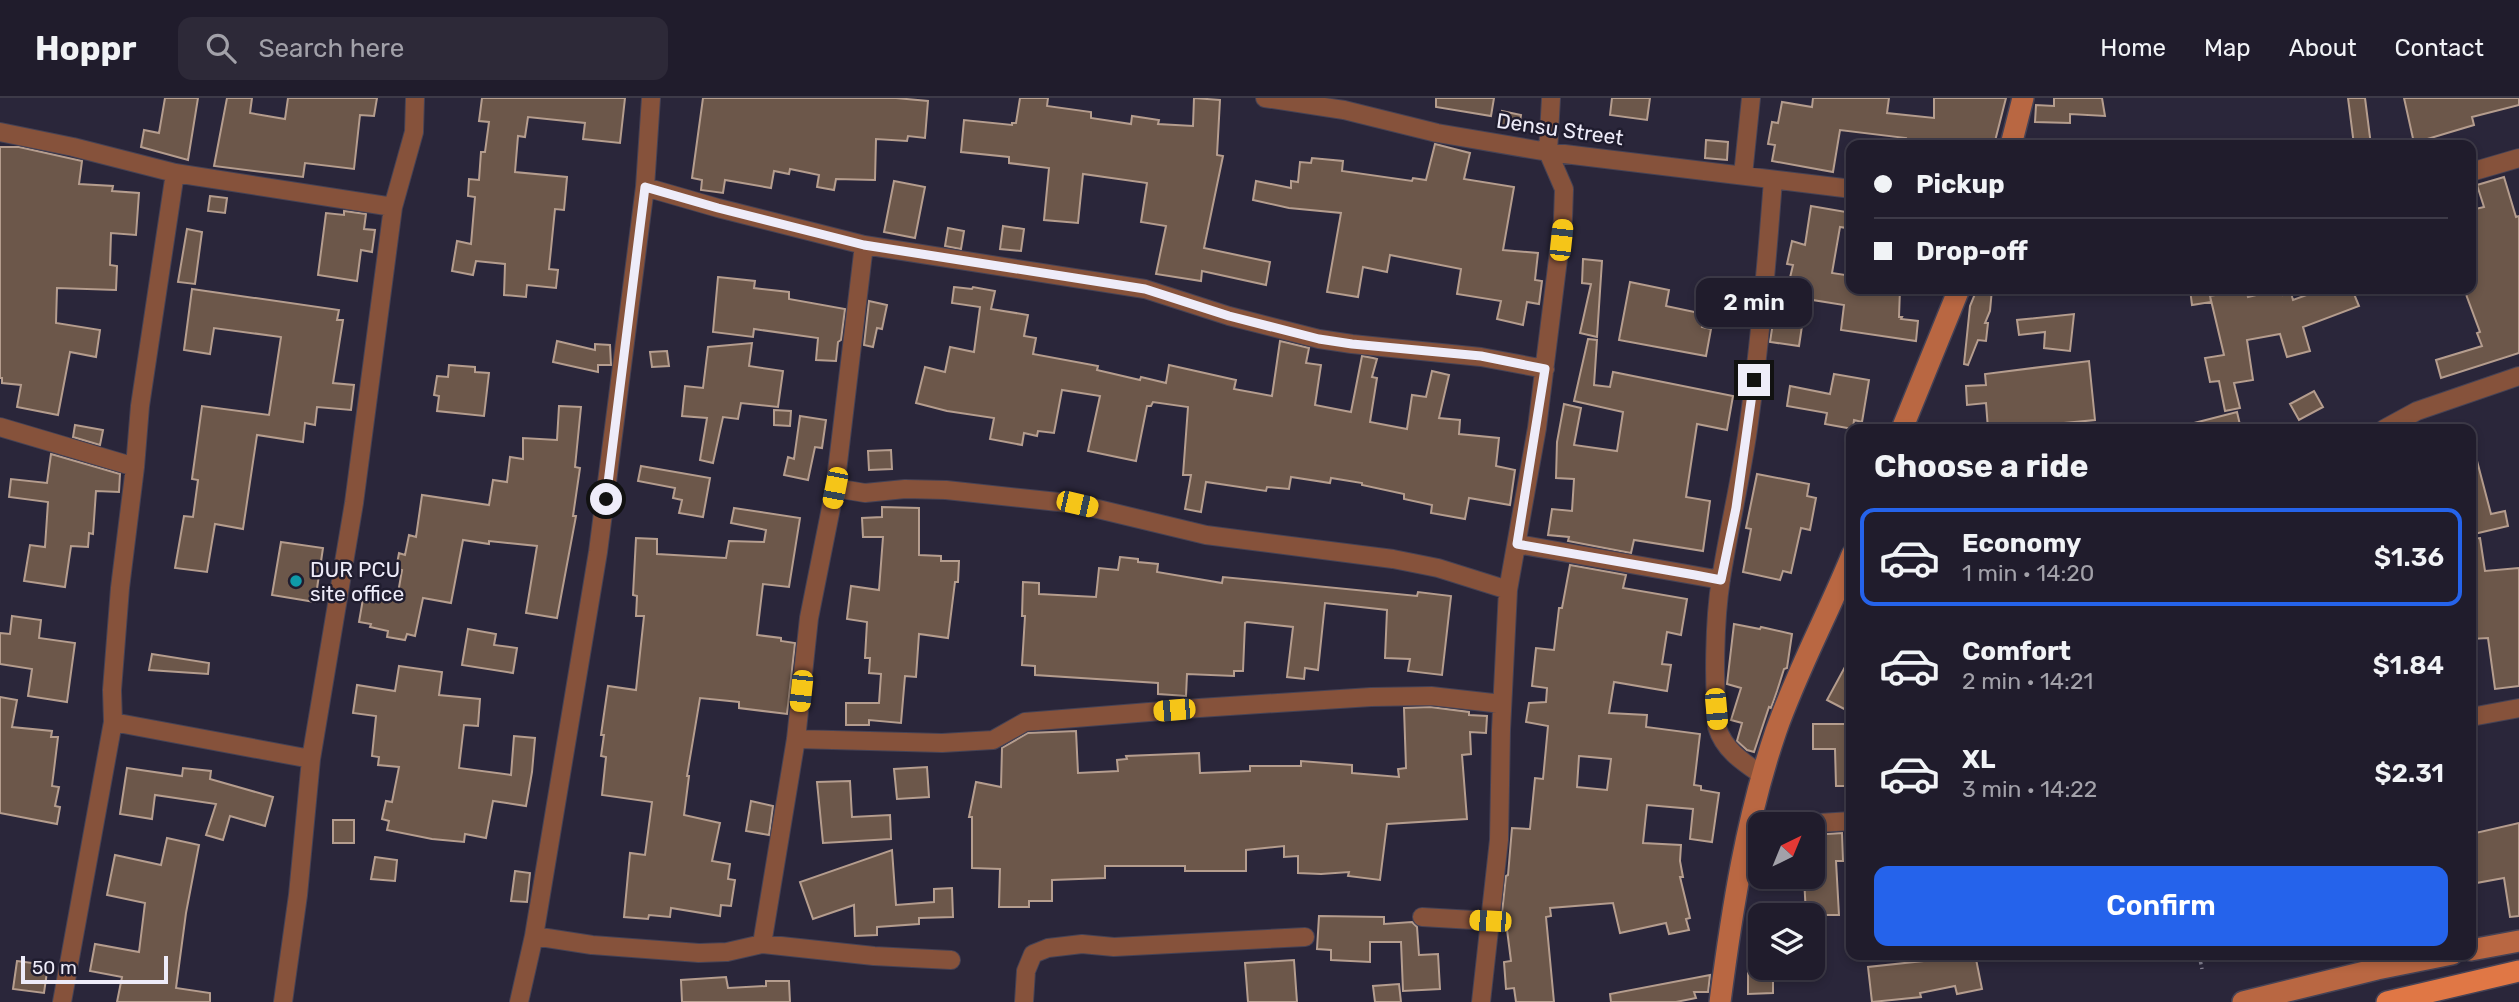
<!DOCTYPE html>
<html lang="en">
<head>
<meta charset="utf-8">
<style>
	body { margin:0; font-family:Rubik,sans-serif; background:#2d2938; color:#f1f3f6; height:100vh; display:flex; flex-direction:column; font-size:26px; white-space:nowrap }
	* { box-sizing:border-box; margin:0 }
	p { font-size:23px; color:#a2a1a9 }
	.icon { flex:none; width:38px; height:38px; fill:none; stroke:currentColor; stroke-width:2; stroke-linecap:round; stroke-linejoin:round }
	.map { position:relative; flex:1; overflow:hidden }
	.side { position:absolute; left:1846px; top:326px; width:630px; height:536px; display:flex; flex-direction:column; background:#201c2c; border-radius:14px; box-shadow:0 4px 10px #0003,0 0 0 2px #3d3a48 }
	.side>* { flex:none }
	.banner { position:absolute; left:1846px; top:42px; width:630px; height:154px; border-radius:14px; box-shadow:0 4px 10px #0003,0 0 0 2px #3d3a48; display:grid; align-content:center; height:154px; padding:0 28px; background:#201c2c }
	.needle { width:46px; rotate:43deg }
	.controls { position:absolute; left:1748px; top:714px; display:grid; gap:14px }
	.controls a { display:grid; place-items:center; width:77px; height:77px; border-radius:14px; background:#201c2c; box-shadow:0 4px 10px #0003,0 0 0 2px #3d3a48; font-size:35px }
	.scale { position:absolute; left:21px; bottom:18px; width:147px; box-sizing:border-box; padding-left:7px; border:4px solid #eeecf9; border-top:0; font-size:19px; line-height:24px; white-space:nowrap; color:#eeecf9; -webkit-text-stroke:5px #201d2f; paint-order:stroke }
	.end { position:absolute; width:32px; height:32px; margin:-16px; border:9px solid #eeecf9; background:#111; box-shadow:0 0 0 4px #111 }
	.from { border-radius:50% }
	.bubble { position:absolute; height:49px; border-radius:14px; background:#201c2c; box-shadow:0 4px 10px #0003,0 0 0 2px #3d3a48; font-size:23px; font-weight:600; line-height:49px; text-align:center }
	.car { position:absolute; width:21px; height:42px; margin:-21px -10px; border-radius:9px; box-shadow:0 0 5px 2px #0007; background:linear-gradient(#f5c518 24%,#345 0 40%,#f5c518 0 76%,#345 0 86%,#f5c518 0) }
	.banner b { display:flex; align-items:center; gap:24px; height:66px; font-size:26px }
	.banner b+b { border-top:2px solid #3d3a48 }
	.banner i { width:18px; height:18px; background:#f1f3f6 }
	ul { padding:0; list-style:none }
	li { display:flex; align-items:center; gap:21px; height:98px; margin:0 14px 10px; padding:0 14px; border:4px solid transparent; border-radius:14px }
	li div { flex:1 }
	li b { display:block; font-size:26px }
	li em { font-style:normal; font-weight:600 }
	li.selected { border-color:#2563eb }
	li>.icon { width:63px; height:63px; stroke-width:1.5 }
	h2 { padding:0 28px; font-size:32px; line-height:84px }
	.cta { display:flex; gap:14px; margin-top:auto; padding:14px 28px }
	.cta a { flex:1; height:80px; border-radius:14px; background:#2563eb; color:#fff; font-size:28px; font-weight:600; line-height:80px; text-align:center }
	header { display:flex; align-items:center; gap:42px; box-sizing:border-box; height:98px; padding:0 35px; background:#201c2c; border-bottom:2px solid #3d3a48 }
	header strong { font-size:33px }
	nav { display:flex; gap:38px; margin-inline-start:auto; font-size:24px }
	.search { width:490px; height:63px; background:#2d2938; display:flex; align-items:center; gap:18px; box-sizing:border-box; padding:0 24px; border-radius:14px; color:#a2a1a9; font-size:26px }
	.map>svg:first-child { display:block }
	.building { fill:#6c574a; stroke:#b59d8e; stroke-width:2; fill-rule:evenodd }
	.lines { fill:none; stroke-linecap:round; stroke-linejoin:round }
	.street-casing { stroke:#454255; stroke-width:20 }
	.secondary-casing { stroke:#454255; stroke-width:24 }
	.primary-casing { stroke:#454255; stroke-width:24 }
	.path { stroke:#858293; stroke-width:3.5; stroke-dasharray:3.5 3.5; stroke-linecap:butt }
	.street { stroke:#86523b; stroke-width:18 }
	.secondary { stroke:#b96742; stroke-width:21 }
	.primary { stroke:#e07745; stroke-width:21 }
	.route { stroke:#eeecf9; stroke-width:9 }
	.culture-dot { fill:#0f9aa8; stroke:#201d2f; stroke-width:2.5 }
	.labels { text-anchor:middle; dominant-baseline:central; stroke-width:5; stroke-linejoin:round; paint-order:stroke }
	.street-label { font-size:21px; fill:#eeecf9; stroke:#201d2f }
	.poi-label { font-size:21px; fill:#eeecf9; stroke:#201d2f; text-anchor:start }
</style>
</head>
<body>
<header>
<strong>Hoppr</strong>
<div class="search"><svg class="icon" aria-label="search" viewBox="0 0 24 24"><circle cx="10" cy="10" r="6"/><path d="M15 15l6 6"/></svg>Search here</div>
<nav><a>Home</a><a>Map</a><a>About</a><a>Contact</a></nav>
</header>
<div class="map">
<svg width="2519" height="904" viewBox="0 0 2519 904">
	<rect width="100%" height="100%" fill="#2a263a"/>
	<path class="building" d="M165,0H198L188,62L141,49L144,32L159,35Z
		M227,0H252L250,15L285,21L288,0H377L374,18L360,17L354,71L305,65L303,79L214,68Z
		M482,0H625L620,45L583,41L585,25L528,19L525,39L518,38L515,74L567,79L564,112L555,111L549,171L558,172L556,190L527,187L526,199L504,197L505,166L476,163L473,177L452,173L457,143L471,146L475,99L468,98L469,81L479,82L481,54H485L489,24L479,23Z
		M703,0H896L928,3L925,40L908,38L907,43L876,41L875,82L836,81L834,92L817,89L819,77L790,71L789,76L774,73L771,90L725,82L723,95L701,92L702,82L692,80Z
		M1020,0H1048L1047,8L1091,14V20L1131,26L1132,18L1159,22L1158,26L1193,28L1194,0L1220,2L1217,57L1223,58L1204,150L1270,164L1266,187L1202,173L1201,183L1156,176L1166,128L1141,124L1147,85L1083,76L1078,125L1044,122L1049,70L1009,65V59L961,54L964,22L1012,27V25H1016Z
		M1436,0H1494L1491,18L1436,9Z
		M1612,0H1650L1647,22L1610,17Z
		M1813,0H1889L1887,15L1934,20V0H2006L1994,47H1905L1906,40L1840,32L1833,74L1772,63L1775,47L1768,46L1772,24L1778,25L1782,4L1812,9Z
		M2054,0H2102L2105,18L2070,16V25L2035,24L2036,7L2054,8Z
		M2348,0H2365L2371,47H2354Z
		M2404,0H2519V7L2472,19L2474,27L2414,45Z
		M1502,13L1521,17L1519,31L1500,28Z
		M1706,42L1728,44L1727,62L1705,60Z
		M1435,46L1470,55L1464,81L1514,89L1503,152L1538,155L1535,182L1542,183L1539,206L1527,204L1523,227L1497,221L1501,203L1457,196L1461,171L1390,157L1387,174L1363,169L1358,199L1327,194L1341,115L1289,110L1253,102L1256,83L1291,90V83L1298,84L1300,64L1311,65L1312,60L1343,63L1342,73L1412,83L1413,80L1426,82Z
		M0,49H19L82,63L79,86L113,88L112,93L139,95L136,137L111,135L110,167L117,168L116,192L57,190L56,225L100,232L96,259L70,254L58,317L17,309L21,287L2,285V280H0Z
		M2504,79L2516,119L2519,118V255L2441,280L2436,262L2482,248L2477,235L2480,234L2464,191H2471V112L2484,109L2477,87Z
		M894,83L925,89L915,140L884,134Z
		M210,98L227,100L225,115L208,113Z
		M1811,108L1852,115V131L1840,129L1832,175L1852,178V191H1900L1899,219H1902L1901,221L1918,223L1916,243L1841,232L1844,207L1806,201L1799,248L1770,244L1776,204L1784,205L1793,167L1787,166L1792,143L1805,147Z
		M344,113L366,116L364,131L375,132L372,154L361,152L357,183L318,177L326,115L344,117Z
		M1003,128L1024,131L1021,153L1000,151Z
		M948,130L964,133L961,151L945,148Z
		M187,131L202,134L195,186L178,184Z
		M1583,161L1602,163L1597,239L1580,235L1591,186L1582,185Z
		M718,179L755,183L754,190L789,194V201L845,211L841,242L838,244L836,263L816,262L818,240L754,231L753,239L713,234Z
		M1630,184L1669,192L1666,208L1704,216L1702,229L1711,231L1706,258L1619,242Z
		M954,189L972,191L973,189L995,193L991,211L1028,217L1024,238L1036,240L1033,256L1098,268L1097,272L1140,282L1141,279L1166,285L1169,267L1236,282L1234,291L1272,298L1280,243L1309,250L1306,265L1321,267L1315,307L1351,314L1362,258L1373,260L1377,261L1372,279L1377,280L1370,324L1407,331L1412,297L1426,299L1432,273L1449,277L1439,320L1460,322L1459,336L1499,340L1496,368L1515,372L1510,407L1469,400L1465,421L1431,415L1432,407L1404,401V396L1362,387V385L1331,380L1330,385L1291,379L1289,391L1267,389L1266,393L1206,384L1201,414L1185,411L1191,377H1183L1188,309L1153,304L1151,308H1147L1136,363L1088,353L1100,298L1062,292L1054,335L1038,333L1037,338L1024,335L1022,347L990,341L994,320L947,313L916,305L925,269L945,274L950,249L974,254L980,209L952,205Z
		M192,191L339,212L337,222H343L333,285L354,287L351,312L317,309L315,327L305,325L303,344L257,337L243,431L215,426L207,474L175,470L184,418L193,419L198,382L192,381L202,308L269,317L281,239L214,230L210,256L184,252Z
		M1977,191H1992L1990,213L1985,225H1988L1986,243L1978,242L1968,267L1964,266L1970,208Z
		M2190,191H2209L2211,204L2192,207Z
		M2246,191L2248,199L2281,191L2283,197L2291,195L2293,202L2323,191H2352L2359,208L2303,229L2310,253L2287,259L2280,236L2247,242L2253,282L2234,285L2240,310L2225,313L2219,283L2210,284L2205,260L2224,257L2210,198Z
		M869,203L887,207L882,231L877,230L873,249L864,247Z
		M2074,216L2070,253L2044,250L2045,234L2019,237L2017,222Z
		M1588,241L1597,242L1594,287L1610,289L1613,274L1733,298L1727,332L1697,326L1686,399L1710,403L1703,453L1634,442L1631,455L1568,443L1569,439L1548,437L1552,411L1572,413L1574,381L1556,380L1557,344L1564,306L1581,310L1574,347L1617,353L1623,314L1574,303Z
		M557,243L595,252V246L610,247L611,267H598V274L553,264Z
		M752,245L749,268L783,273L778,309L741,305L738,321L723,319L713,365L700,362L707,320L682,318L685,288L703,290L708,249Z
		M667,253L669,268L652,269L650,254Z
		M2089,263L2095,322L2044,327V331H1988L1986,305L1967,307L1966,288L1986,287L1985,276Z
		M449,267L475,269V274L489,275L484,318L437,313L439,298L434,297L437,278L448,279Z
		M1834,276L1869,282L1862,324L1854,322L1853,331L1825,326L1827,315L1787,308L1790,288L1830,296Z
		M2314,293L2323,309L2299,322L2290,306Z
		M559,308L581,309L575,369L580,370L573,418H576L557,520L526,515L537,448L489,443V446L463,442L451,505L423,500L415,538L407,536L405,542L387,539L388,533L370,529L371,526L359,524L364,495L397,501L402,472L396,471L399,455L405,457L409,437L416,439L422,397L489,407L493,382L507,384L510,359L523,361V340L557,342Z
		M774,312L791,313L790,328L774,327Z
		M2237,314L2241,331H2195L2194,325Z
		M800,318L826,322L822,350L815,349L808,382L784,377L788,359L794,361Z
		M75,327L103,332L100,347L73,339Z
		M891,352L892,371L869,372L868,353Z
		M51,356L120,376L119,394L96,393L93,436L89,435L88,449L71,448L65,489L24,483L30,447L45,449L48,404L9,399L11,381L47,385Z
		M2476,359L2491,416L2505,413L2508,428L2474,436L2471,425V360Z
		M641,368L710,380L703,419L679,415L682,402L673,400L675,390L638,383Z
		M1757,376L1809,386L1807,398L1816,400L1810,432L1801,430L1791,475L1783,473L1780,482L1743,474L1751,431L1746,430Z
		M882,409L919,410V457L941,458V463H959L958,484H955L948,540L919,536L916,579L905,578L901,625L869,622V627H846V605H879L881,576L869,575L870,560H865L867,524L847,521L851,488L879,492L883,439H863L862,420L882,419Z
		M734,410L800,420L789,489L763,486L757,537L781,540V543L795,545L787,616L739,610V604L700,600L687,678H689L684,717L720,725L712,763L730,766L728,781L735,782L731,808L721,807L720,818L671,810L670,819L649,817L648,821L624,819L630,755L645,757L652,704L602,697L606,659L601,658L604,637H601L608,588L636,592L644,518H636L637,498L633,497L636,440L657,441V456L726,460L729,443L764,444L766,432L731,425Z
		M2480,440L2485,473L2519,470V588L2495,591L2488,540L2471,541V441Z
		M281,444L323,450L315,504L272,497Z
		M1120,459L1138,461V464L1158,466L1157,474L1222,485L1223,479L1417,498L1418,494L1451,498L1442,577L1408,573L1410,561L1385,560L1387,512L1325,505L1318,572L1305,570L1304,581L1287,579L1293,529L1247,524L1245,525L1243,573H1234V578L1187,576L1186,598L1158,596V585L1035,577V568L1022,567L1025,518H1022L1023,484L1039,485V496L1096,499L1099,470L1118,472Z
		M1570,467L1626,477L1623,490L1687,501L1681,537L1667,534L1662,566L1671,567L1667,593L1614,584L1609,615L1647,617L1646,629L1700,636L1694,687L1701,688V692L1719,695L1712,744L1690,741L1693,711L1647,707L1643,745L1681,747L1680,763L1683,779H1680L1690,820L1686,821L1689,832L1669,836L1666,825L1620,835L1613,805L1550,810L1551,818L1546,819L1554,904H1516L1514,890L1506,891L1504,864L1511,863L1506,824H1504L1502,815L1506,778L1508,777L1512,730L1530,731L1535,680L1543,681L1548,628L1526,624L1529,605L1546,604L1547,590L1532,588L1536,550L1554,552L1559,510H1562ZM1579,658L1611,661L1607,692L1577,689Z
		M12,518L41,522L39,540L75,545L67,604L28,598L32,571L0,566V535L10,536Z
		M1734,526L1760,531L1761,529L1792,536L1787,570L1784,571L1777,593L1771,610L1769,609L1754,654L1747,652L1737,643L1742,625L1731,622L1741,590L1727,586Z
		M468,531L496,536L494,547L517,550L513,575L462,567Z
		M152,556L209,565L208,576L149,572Z
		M1852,556V615L1827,602Z
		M399,568L442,574L439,597L480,601L478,628L464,627L459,670L511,677L514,638L535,640L532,674L526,708L493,703L486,740L465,736L464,744L432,741L387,732L389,723L382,721L386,703L392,704L399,669L378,667L379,659L372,658L376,618L353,615L357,587L395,593Z
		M0,599L17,602L12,629L52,633L51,639H58L52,688L59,689L55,708L60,709L57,726L0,715Z
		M1430,609L1469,614V617L1487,618L1486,635L1470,634L1471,656L1462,657L1467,721L1387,726L1380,782L1348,778L1349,774L1321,776L1298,775V758L1284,759V748L1246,752V773H1185V768H1105V780L1052,782V803H1029V809H999L1000,771L972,770V719H969L976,684L1001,689L1002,650L1028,635L1076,633L1078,675L1118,673L1117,662L1127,661L1126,658L1199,655L1200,675L1250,673V668H1301V663L1352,667V675L1399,679L1398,671L1406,670L1404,610Z
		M1813,626H1852V688H1836L1835,651H1813Z
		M927,669L929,699L897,701L894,671Z
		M127,670L182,678L183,670L211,673L210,681L273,699L265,728L230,718L223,742L206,737L216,706L155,697L152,721L120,716Z
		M850,683L852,719L890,717L891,741L823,745L817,684Z
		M751,703L773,708L769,737L746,733Z
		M333,722H354V745H333Z
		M2519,725V818L2510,819L2504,780L2471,786V736Z
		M1842,735L1843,763H1836L1839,817H1806L1804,779H1813V737Z
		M167,740L199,747L186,815L176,890L210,895V904H117L122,879L90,873L95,846L139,854L145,805L107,797L115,757L161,767Z
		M892,752L896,807L934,804V791L952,790L953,819L919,820V826L877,829V837L855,838L854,807L813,821L800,784Z
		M375,759L397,762L395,783L371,781Z
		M515,773L530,775L527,804L511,803Z
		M1319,818L1384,819V826L1412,824L1417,829L1419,857L1438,856L1440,891L1403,893L1401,844H1370V864L1331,862V852L1317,851Z
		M1950,856H1975L1982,891L1957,896L1955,888L1920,895L1921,899L1872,904L1868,869L1923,863V861Z
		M1294,862L1297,904H1248L1245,865Z
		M17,863L48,867L44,895L13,891Z
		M1748,870H1773V895L1748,896Z
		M1710,877L1708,894H1694L1696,900L1676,904H1611L1610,896Z
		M726,879L728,890L766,888V883H789L790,904H682L681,882Z
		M1399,886L1401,904H1375L1373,888Z"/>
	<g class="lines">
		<g class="street-casing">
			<path id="street" d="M1265,0L1344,12L1437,35L1548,54L1852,91
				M0,34L73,49L175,75L393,109
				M2471,74L2519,60
				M1743,77L1751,0
				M645,89L718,110L864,147L1145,191L1229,218L1319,241L1352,246L1481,259L1545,271
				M0,329L135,369
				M2384,331L2417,313L2519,278
				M835,390L865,395L905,391L946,392L1077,406L1206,437L1393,461L1438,470L1508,492
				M1517,446L1721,482
				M2471,619L2519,610
				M113,624L311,661
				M796,641L942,645L993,642L1025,624L1199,610L1371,599L1431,598L1502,606
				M1762,677C1743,664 1724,652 1717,629C1714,585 1714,524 1721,481C1729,429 1742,377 1749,324C1760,244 1767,163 1773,82
				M1803,726L1852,723
				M1422,819L1490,823
				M534,838L592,847L699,855L727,854L762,846L874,858L951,862
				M762,846L796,641L809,520L835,390L864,147
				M62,904L113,624L112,592L120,490L135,369L140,308L175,75
				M283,904L298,797L311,661L354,405L393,109L414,34L415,0
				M519,904L534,838L598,454L645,89L651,0
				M1024,904L1026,873L1033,856L1048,850L1082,846L1114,849L1305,839
				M1481,904L1499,742L1501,632L1508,492L1537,330L1563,121L1564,91L1548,54L1551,0"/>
		</g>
		<g class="secondary-casing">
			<path id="secondary" d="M2011,47L2023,0
				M1902,331L1959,191
				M2471,852L2519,843
				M1720,904C1732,812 1746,721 1776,633C1797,573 1828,516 1852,457
				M2243,904L2377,871L2452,856"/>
		</g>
		<g class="primary-casing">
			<path id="primary" d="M2387,904L2519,873"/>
		</g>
		<path class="path" d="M2199,856L2202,871"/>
		<use href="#street" class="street"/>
		<use href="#secondary" class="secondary"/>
		<use href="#primary" class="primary"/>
	</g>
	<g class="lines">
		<path class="route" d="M606,401L645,89L718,110L864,147L1145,191L1229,218L1319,241L1352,246L1481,258L1545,271L1517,446L1695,477L1721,482L1736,410L1754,282"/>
	</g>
	<circle class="culture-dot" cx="296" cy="483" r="7"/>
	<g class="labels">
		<g class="street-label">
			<text transform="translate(1560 31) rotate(8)">Densu Street</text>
		</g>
		<g class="poi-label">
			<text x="310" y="471">DUR PCU<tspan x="310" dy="24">site office</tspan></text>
		</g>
	</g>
</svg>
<div class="controls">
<a><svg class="needle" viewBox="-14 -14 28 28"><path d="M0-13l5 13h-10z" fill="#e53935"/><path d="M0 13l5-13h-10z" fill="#a2a1a9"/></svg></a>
<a><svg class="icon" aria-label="layers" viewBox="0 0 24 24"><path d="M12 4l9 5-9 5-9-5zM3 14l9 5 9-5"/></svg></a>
</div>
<div class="scale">50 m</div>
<i class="end from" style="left:606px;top:401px"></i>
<i class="end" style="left:1754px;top:282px"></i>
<div class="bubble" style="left:1696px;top:180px;width:116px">2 min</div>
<i class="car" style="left:1561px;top:142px;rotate:6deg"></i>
<i class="car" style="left:835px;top:390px;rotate:191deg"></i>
<i class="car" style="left:1077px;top:406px;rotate:103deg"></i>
<i class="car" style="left:801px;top:593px;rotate:186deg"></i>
<i class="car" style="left:1716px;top:611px;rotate:175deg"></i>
<i class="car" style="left:1174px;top:612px;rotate:265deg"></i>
<i class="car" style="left:1490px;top:823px;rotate:273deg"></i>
<div class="banner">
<b><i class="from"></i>Pickup</b>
<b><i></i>Drop-off</b>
</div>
<section class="side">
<h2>Choose a ride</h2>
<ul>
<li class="selected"><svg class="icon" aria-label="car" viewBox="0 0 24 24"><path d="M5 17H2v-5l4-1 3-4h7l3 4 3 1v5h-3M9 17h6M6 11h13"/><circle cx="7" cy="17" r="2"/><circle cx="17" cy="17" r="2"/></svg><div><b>Economy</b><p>1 min · 14:20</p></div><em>$1.36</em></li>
<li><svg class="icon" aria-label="car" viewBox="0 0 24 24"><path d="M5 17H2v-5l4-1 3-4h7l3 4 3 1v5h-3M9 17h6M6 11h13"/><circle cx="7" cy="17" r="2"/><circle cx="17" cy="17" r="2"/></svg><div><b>Comfort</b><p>2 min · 14:21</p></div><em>$1.84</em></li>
<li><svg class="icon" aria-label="car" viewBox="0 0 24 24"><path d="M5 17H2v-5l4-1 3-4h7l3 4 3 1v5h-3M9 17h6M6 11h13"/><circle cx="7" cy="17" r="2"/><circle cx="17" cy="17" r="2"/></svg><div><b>XL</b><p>3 min · 14:22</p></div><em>$2.31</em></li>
</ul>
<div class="cta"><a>Confirm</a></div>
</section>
</div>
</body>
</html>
